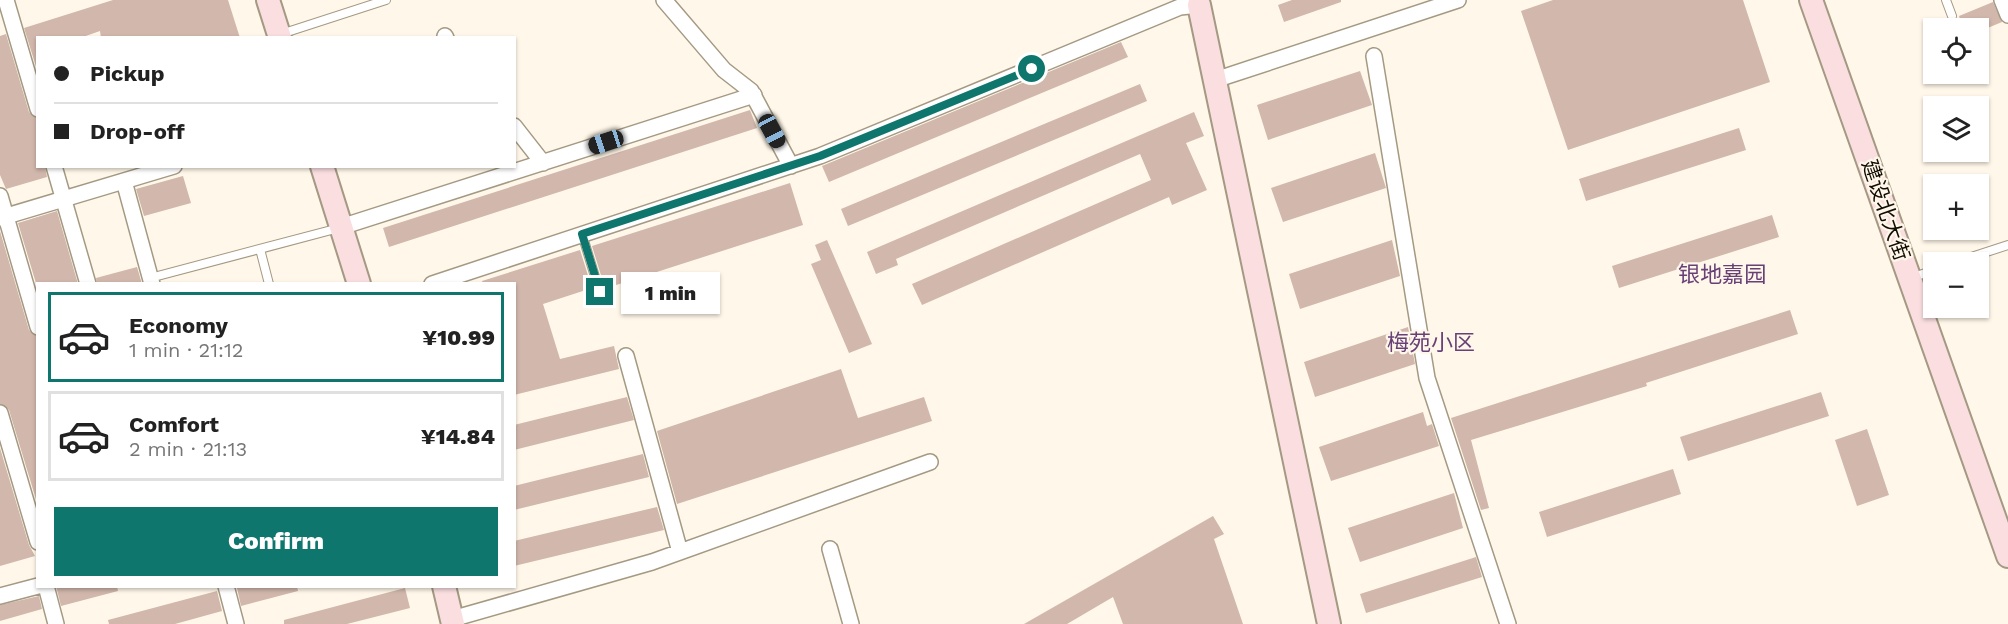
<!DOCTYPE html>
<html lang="en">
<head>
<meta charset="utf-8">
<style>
	body { margin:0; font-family:"Work Sans","Noto Sans SC",sans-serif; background:#f2f2f2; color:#222; height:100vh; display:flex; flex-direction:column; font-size:22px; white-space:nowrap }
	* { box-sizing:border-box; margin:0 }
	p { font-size:20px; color:#767676 }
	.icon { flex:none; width:33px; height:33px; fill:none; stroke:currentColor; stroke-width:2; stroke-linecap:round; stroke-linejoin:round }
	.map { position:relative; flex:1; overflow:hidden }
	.drawer { position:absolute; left:36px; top:282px; width:480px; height:306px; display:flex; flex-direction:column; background:#fff; border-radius:0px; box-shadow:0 2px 4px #0004 }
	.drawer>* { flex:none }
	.hud { position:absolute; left:36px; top:36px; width:480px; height:132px; border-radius:0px; box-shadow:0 2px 4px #0004; display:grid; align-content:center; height:132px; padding:0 18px; background:#fff }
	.tools { position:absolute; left:1923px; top:18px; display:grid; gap:12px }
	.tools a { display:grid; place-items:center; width:66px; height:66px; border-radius:0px; background:#fff; box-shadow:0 2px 4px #0004; font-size:30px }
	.end { position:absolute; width:27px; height:27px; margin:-14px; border:8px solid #0f766e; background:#fff; box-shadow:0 0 0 3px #fff }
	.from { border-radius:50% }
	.bubble { position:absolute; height:42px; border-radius:0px; background:#fff; box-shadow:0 2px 4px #0004; font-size:20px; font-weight:800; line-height:42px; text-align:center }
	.car { position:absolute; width:18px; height:36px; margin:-18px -9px; border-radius:8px; box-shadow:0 0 4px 2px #0007; background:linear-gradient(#222 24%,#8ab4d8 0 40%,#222 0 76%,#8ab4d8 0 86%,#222 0) }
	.hud b { display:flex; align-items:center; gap:21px; height:57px; font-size:22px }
	.hud b+b { border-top:2px solid #e0e0e0 }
	.hud i { width:15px; height:15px; background:#222 }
	ul { padding:10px 0 0; list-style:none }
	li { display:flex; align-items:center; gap:18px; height:90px; margin:0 12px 9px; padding:0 6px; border:3px solid #e0e0e0; border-radius:0px }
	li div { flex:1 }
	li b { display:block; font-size:22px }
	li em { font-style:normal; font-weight:800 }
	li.selected { border-color:#0f766e }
	li>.icon { width:54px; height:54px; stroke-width:1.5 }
	.cta { display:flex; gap:12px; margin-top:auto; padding:12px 18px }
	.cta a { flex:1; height:69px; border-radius:0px; background:#0f766e; color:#fff; font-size:24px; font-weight:800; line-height:69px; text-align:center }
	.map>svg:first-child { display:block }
	.building { fill:#d1b7ac }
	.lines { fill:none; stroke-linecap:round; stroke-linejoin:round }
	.lane-casing { stroke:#a49983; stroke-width:10 }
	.street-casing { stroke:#a49983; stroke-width:18 }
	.secondary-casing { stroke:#a49983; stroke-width:26 }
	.lane { stroke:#fff; stroke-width:8 }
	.street { stroke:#fff; stroke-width:15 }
	.secondary { stroke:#fadee0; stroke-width:22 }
	.route { stroke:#0f766e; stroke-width:8 }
	.labels { text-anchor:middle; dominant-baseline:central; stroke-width:4.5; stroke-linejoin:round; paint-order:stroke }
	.street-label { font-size:21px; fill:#110d05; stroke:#fff7e9 }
	.neighbourhood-label { font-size:22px; fill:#684078; stroke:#fff7e9 }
</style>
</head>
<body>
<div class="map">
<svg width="2008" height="624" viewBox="0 0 2008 624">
	<rect width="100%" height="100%" fill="#fff7e9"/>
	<path class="building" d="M113,0H228L240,38H101L100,31L80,38H38V73L24,28Z
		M1292,0H1341V2L1284,22L1278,5Z
		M1553,0H1743L1770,82L1568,150L1521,11Z
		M1993,2L2002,22L1978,32V28H1963L1959,16Z
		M6,34L29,112L38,119V166H45L47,177L6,189L0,175V36Z
		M1121,42L1128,57L829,182L822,166Z
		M1360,71L1372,105L1268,140L1257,105Z
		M1140,84L1147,101L848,226L841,209Z
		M750,110L757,128L389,247L383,228Z
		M1194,112L1204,136L1186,143L1207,190L1172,205L1169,197L922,305L912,284L1151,180L1140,154L896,259L898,265L876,274L867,252Z
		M1739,128L1746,150L1586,201L1579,179Z
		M1375,153L1386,188L1283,222L1271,188Z
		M183,176L191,203L144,216L136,189Z
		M790,183L803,225L610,287L609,283L604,285L592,246Z
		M57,211L78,284H38V290L18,223Z
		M1772,215L1779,237L1619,288L1612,266Z
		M0,231L29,330L38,337V506L9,410L0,404Z
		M827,240L872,344L849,353L811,264L821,260L815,245Z
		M1392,240L1400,276L1300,309L1289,274Z
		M580,250L592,288L543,304L560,359L614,346L619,369L514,395V284H483L482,281Z
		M137,267L142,284H97L96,278Z
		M1790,310L1798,334L1646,383L1647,386L1471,440L1489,508L1481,510L1451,418Z
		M1408,327L1415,364L1315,397L1304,362Z
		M841,369L858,418L924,397L932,421L677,504L657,431Z
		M1821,392L1829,416L1688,461L1680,437Z
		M627,397L634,420L514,450V425Z
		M1423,412L1427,426L1432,424L1439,446L1331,481L1319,447Z
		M1867,429L1889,495L1857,506L1835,440Z
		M0,448L29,545L35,556L0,566Z
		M643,454L649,477L514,510V486Z
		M1673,469L1681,494L1547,537L1539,512Z
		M1454,493L1463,528L1360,562L1348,528Z
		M657,507L664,530L514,566V541Z
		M1213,516L1224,534L1214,539L1243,624H1123L1113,597L1067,624H1024Z
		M1476,557L1482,577L1366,613L1360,594Z
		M56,586H117L118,591L61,606Z
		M241,586H297L298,591L241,606L237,588Z
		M405,588L410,608L347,624H284V620Z
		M217,591L222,611L175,624H109L108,620Z
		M39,596L42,609L0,621V605Z"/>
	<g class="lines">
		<g class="lane-casing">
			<path id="lane" d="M1946,0L1952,16
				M281,34L386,0
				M582,234L600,293
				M260,249L269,284
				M1956,262L2008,245
				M150,278L339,228
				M1911,278L1934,270"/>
		</g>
		<g class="street-casing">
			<path id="street" d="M6,0L38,109
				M664,0L724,70L751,91L791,166
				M2002,0L2008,15
				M445,36L446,38
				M1374,56L1427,378L1508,624
				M1215,80L1458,0
				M514,126L543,163
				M54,166L88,284
				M124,181L152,284
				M0,196L38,327
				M0,218L174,166
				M341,227L754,95
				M432,284L820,156L1180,7L1199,5L1198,0
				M626,356L680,552
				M0,413L38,542
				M830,549L851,624
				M46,586L56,624
				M226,586L236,624
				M0,596L38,586
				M452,619L652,562L930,462"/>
		</g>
		<g class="secondary-casing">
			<path id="secondary" d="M268,0L280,38
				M1811,0L2008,556
				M1199,5L1329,624
				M322,166L359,284
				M444,586L453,624"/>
		</g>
		<use href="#lane" class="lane"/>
		<use href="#street" class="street"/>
		<use href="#secondary" class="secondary"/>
	</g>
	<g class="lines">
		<path class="route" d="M600,292L582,234L820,156L1032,69"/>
	</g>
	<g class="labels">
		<g class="street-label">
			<text transform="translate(1886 210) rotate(71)">建设北大街</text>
		</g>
		<g class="neighbourhood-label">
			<text x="1722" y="274">银地嘉园</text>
			<text x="1431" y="342">梅苑小区</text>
		</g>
	</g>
</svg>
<div class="tools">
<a><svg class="icon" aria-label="locate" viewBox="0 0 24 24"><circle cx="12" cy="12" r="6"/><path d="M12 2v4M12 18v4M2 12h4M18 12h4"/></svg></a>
<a><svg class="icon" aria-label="layers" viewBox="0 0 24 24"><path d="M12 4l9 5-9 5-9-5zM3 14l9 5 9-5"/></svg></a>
<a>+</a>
<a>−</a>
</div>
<i class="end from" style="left:1032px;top:69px"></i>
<i class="end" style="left:600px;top:292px"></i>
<div class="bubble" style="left:621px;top:272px;width:99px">1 min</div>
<i class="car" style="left:772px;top:131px;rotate:152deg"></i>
<i class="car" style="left:606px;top:142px;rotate:252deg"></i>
<div class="hud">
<b><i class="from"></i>Pickup</b>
<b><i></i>Drop-off</b>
</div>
<section class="drawer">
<ul>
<li class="selected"><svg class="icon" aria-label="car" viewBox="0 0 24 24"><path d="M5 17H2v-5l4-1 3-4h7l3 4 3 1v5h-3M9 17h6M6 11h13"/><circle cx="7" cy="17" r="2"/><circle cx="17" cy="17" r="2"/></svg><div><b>Economy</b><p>1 min · 21:12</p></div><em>¥10.99</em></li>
<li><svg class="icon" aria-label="car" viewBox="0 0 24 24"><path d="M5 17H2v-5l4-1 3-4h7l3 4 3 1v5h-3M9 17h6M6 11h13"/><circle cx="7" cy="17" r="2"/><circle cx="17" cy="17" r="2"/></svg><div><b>Comfort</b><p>2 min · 21:13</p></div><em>¥14.84</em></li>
</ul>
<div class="cta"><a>Confirm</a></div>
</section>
</div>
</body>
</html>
